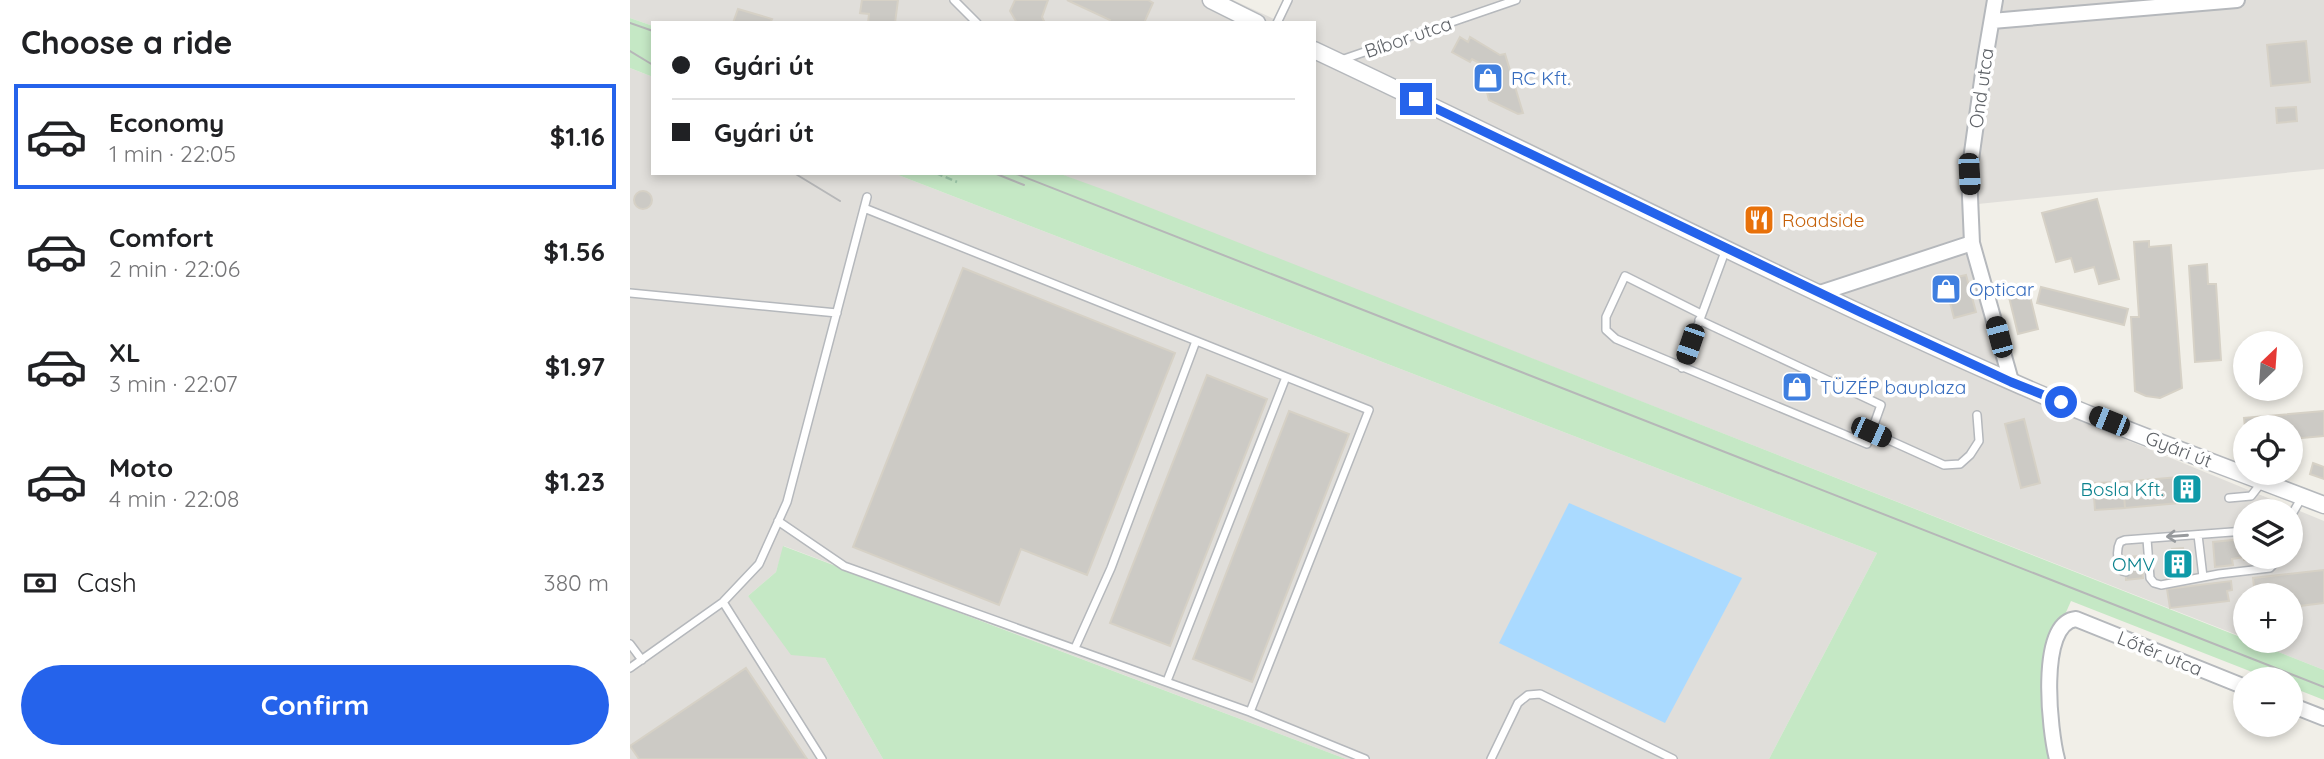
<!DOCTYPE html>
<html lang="en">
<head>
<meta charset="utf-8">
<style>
	body { margin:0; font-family:Quicksand,sans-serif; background:#f6f6f6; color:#202124; height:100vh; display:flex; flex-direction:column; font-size:26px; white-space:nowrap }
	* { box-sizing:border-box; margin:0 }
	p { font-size:23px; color:#757577 }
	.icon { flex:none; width:38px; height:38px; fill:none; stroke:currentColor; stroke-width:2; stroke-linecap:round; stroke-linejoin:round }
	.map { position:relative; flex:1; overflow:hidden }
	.details { display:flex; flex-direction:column; background:#fff; width:630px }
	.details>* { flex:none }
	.top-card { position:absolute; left:21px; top:21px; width:665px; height:154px; border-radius:0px; box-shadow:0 4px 10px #0003; display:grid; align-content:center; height:154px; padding:0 21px; background:#fff }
	.needle { width:46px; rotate:25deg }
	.fabs { position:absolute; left:1603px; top:331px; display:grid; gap:14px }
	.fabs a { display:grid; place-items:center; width:70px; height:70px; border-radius:50%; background:#fff; box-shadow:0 4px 10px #0003; font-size:35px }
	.end { position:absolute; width:32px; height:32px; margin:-16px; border:9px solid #2563eb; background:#fff; box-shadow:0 0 0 4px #fff }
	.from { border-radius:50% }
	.car { position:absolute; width:21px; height:42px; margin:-21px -10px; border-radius:9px; box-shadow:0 0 5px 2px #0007; background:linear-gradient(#222 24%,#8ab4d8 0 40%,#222 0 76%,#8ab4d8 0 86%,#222 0) }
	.top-card b { display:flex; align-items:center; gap:24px; height:66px; font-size:26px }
	.top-card b+b { border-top:2px solid #e0e0e0 }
	.top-card i { width:18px; height:18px; background:#202124 }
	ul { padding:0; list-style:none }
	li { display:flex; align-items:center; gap:21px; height:105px; margin:0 14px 10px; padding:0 7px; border:4px solid transparent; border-radius:0px }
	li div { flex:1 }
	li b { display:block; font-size:26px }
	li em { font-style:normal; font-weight:800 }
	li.selected { border-color:#2563eb }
	li>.icon { width:63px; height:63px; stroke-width:1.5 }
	h2 { padding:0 21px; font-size:32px; line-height:84px }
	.pay { display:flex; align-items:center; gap:18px; height:77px; padding:0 21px; font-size:26px }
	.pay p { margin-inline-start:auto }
	.primary-button { display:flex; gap:14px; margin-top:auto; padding:14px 21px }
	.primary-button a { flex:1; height:80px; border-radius:42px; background:#2563eb; color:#fff; font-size:28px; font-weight:800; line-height:80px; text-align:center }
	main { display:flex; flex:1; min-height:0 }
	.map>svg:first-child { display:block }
	.industrial { fill:#e0deda; fill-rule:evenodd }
	.green { fill:#c5e8c5 }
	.water { fill:#aadaff }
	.building { fill:#cccac5; stroke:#d6d1c6; stroke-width:2 }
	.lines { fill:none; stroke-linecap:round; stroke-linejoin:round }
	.service-casing { stroke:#b5b8bc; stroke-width:10 }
	.minor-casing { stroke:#b5b8bc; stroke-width:18 }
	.tertiary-casing { stroke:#b5b8bc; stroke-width:19 }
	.path { stroke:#9cc7a9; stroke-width:2.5; stroke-dasharray:7 3.5; stroke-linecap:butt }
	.service { stroke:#fff; stroke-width:7 }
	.minor { stroke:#fff; stroke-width:14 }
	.tertiary { stroke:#fff; stroke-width:16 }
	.tram { stroke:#b6b7b8; stroke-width:2 }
	.oneway { stroke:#979a9d }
	.route { stroke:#2563eb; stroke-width:9 }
	.labels { text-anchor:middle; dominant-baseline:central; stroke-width:7; stroke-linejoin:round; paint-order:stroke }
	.street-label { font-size:19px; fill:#5f6368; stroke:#fff }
	.shop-label { font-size:19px; fill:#366cbe; stroke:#fff; text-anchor:start }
	.food-label { font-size:19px; fill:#c56008; stroke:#fff; text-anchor:start }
	.culture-label { font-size:19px; fill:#0d838f; stroke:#fff; text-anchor:end }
</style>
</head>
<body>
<main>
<section class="details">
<h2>Choose a ride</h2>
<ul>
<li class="selected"><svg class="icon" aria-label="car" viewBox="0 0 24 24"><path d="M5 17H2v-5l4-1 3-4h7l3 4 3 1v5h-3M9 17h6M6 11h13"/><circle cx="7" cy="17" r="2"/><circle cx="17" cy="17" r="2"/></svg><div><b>Economy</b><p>1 min · 22:05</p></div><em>$1.16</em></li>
<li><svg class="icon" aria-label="car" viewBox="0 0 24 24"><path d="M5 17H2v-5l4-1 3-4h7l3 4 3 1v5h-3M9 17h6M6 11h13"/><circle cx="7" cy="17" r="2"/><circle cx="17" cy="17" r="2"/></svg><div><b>Comfort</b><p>2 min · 22:06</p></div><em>$1.56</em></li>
<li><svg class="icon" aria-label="car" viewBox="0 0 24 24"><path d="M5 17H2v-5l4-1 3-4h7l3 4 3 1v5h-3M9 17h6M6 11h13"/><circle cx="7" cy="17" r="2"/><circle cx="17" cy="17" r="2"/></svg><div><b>XL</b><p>3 min · 22:07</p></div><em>$1.97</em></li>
<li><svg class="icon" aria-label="car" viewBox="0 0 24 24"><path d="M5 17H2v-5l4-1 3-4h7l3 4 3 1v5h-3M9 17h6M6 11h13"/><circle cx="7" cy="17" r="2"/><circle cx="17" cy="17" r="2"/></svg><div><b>Moto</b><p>4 min · 22:08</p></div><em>$1.23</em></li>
</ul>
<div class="pay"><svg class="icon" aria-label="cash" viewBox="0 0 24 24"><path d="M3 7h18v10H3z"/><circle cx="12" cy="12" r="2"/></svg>Cash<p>380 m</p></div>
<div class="primary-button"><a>Confirm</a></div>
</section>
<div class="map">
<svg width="1694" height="759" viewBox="0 0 1694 759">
	<rect width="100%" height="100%" fill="#f1efe8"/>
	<path class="industrial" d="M0,0H603L644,19L653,0H1694V169L1348,204V237L1390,396L1694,521V670L1621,641L1661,640V595H1615V638L428,173H684V23H23V26L0,18ZM1615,511H1661V556H1615Z
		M0,68L23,77V173H263L1247,553L1139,759H716L154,546L146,572L118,596L195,658L253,759H0Z"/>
	<path class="green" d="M0,18L23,26V77L0,68Z
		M263,173H428L483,193L1694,670V700L1661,687V679H1640L1441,601L1421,646L1426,759H1139L1247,553Z
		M153,546L716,759H253L195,658L161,655L118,596L146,572Z"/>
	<path class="water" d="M939,503L1112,578L1035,723L869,643Z"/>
	<path class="building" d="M232,0H268L265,23H238L239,14L230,13Z
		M385,0H418L412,17L415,23H387L380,11Z
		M437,0H518L523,3L514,23H479L480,20Z
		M108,9L142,19L140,23H103Z
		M830,37L838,42L840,37L870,55L875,54L893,113L888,114L859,100L852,73L857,72L855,66L842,59L840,62L822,52Z
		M1676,41L1680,82L1641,86L1637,45Z
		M1666,107L1667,121L1647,123L1646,108Z
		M4 200a9 9 0 1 1 18 0a9 9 0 1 1-18 0Z
		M1467,199L1489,279L1469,284L1464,267L1445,272L1441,258L1426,262L1412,213Z
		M1519,241V247L1541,245L1552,388L1530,398L1516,396L1505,391L1501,317H1509L1504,242Z
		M1577,264L1578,284H1586L1591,360L1565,362L1559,266Z
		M333,268L545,353L457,575L391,549L369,605L223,547Z
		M1336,275L1346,312L1324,318L1314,280Z
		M1411,287L1498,309L1494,325L1407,303Z
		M1398,288L1408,329L1388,334L1378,293Z
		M577,375L637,399L540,646L480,623Z
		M659,411L719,434L622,682L563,659Z
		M1694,411V436L1661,439V427H1615L1614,418Z
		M1394,419L1410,483L1391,488L1375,424Z
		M1683,463L1694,467V479L1680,474Z
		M1548,477H1564L1566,501L1549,503Z
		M1548,477L1549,503L1495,508L1493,482Z
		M1493,482L1495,508L1465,510L1463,483Z
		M1615,534V556L1633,558L1614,560V557L1602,559L1603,565L1585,567L1583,542L1612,539L1611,535Z
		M1553,548L1556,570L1541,571L1539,559H1543L1542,549Z
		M1511,556L1513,578L1496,580L1495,557Z
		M1694,570V603L1661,607V595H1625L1623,578Z
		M1601,581L1602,590L1597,591L1599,601L1540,608L1537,589Z
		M116,668L177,759H9L0,746Z"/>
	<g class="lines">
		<g class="service-casing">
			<path id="service" d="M324,0L347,23
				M647,23L658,0
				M711,60L886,0
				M0,293L207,313
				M1069,320L1251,405L1237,444L986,339L976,330V317L995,276L1071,314
				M1052,368L1096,249
				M1241,432L1314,465L1330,464L1340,455L1349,441L1347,415
				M1599,498L1621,496L1632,482
				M1661,516L1672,497
				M148,521L214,566L620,712L739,410L234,208
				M1568,535L1573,577
				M1517,539L1520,578L1524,583L1531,585L1589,574L1640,568L1651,556
				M1496,572L1492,571C1488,562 1485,552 1490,542L1495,540L1615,531
				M93,602L192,759
				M0,644L12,660
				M445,648L481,568L566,341
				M0,668L93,602L129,564L157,502L237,197
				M537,681L656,377
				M620,712L735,759
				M861,759L888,703L898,695L910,694L1043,759"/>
		</g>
		<g class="minor-casing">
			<path id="minor" d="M1365,0L1355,59L1339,174L1342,243L1381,381
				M1362,21L1607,0
				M1190,293L1342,243
				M1661,705L1694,718
				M1427,759C1420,733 1407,623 1446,619L1615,687"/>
		</g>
		<g class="tertiary-casing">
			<path id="tertiary" d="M581,0L627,23
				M684,50C916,159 1144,277 1378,380C1481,426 1588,464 1694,505"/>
		</g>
		<path class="path" d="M306,173L327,182"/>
		<use href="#service" class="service"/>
		<use href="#minor" class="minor"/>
		<use href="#tertiary" class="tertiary"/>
		<path class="tram" d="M0,23L23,31
			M0,51L23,65
			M164,173L210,201
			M364,173L394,185
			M384,173L1694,687"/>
	</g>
	<defs><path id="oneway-shaft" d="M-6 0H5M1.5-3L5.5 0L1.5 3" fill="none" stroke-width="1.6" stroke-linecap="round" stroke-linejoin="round" transform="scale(1.75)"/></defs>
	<use class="oneway" href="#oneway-shaft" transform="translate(1547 536) rotate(176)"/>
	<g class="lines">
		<path class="route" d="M786,99L1232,313L1381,382L1431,402"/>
	</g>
	<defs>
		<g id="shop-square" transform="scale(1.575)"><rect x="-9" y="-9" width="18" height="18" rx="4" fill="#3f7fe0" stroke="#fff"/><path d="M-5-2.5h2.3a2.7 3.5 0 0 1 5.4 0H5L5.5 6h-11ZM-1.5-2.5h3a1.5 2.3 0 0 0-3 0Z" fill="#fff"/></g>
		<g id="restaurant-square" transform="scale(1.575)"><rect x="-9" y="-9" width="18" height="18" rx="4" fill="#e8710a" stroke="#fff"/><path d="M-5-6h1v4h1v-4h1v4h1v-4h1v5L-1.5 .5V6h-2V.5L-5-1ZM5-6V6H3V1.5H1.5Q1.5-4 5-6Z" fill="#fff"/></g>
		<g id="building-square" transform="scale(1.575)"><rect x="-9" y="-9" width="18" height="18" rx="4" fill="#0f9aa8" stroke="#fff"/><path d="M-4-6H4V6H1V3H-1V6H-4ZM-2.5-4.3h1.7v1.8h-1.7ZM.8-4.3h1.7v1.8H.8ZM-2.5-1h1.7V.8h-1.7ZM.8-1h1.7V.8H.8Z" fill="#fff"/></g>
	</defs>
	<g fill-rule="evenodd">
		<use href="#shop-square" x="858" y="78"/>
		<use href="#restaurant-square" x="1129" y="220"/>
		<use href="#shop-square" x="1316" y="289"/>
		<use href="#shop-square" x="1167" y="387"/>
		<use href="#building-square" x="1557" y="489"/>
		<use href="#building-square" x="1548" y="564"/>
	</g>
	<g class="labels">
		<g class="street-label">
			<text transform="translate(778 37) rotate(-19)">Bíbor utca</text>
			<text transform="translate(1351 88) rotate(-82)">Ond utca</text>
			<text transform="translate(1549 449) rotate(21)">Gyári út</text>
			<text transform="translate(1530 653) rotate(22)">Lőtér utca</text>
		</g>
		<g class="shop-label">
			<text x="881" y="78">RC Kft.</text>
			<text x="1339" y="289">Opticar</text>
			<text x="1190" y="387">TÜZÉP bauplaza</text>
		</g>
		<g class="food-label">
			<text x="1152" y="220">Roadside</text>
		</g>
		<g class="culture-label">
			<text x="1534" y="489">Bosla Kft.</text>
			<text x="1525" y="564">OMV</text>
		</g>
	</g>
</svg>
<div class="fabs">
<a><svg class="needle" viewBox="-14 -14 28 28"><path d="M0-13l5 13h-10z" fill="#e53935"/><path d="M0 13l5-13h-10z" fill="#757577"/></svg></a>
<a><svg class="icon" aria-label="locate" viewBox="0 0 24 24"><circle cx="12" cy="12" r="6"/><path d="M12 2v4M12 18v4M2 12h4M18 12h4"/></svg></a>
<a><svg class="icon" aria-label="layers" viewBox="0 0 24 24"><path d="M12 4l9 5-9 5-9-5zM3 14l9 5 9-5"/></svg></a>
<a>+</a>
<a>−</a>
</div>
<i class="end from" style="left:1431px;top:402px"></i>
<i class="end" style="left:786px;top:99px"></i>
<i class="car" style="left:1339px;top:174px;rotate:177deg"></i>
<i class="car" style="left:1369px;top:337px;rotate:345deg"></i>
<i class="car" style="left:1060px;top:344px;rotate:199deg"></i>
<i class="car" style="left:1479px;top:421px;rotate:292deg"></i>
<i class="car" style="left:1241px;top:432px;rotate:114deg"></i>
<div class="top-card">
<b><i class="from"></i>Gyári út</b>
<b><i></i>Gyári út</b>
</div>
</div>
</main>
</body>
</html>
